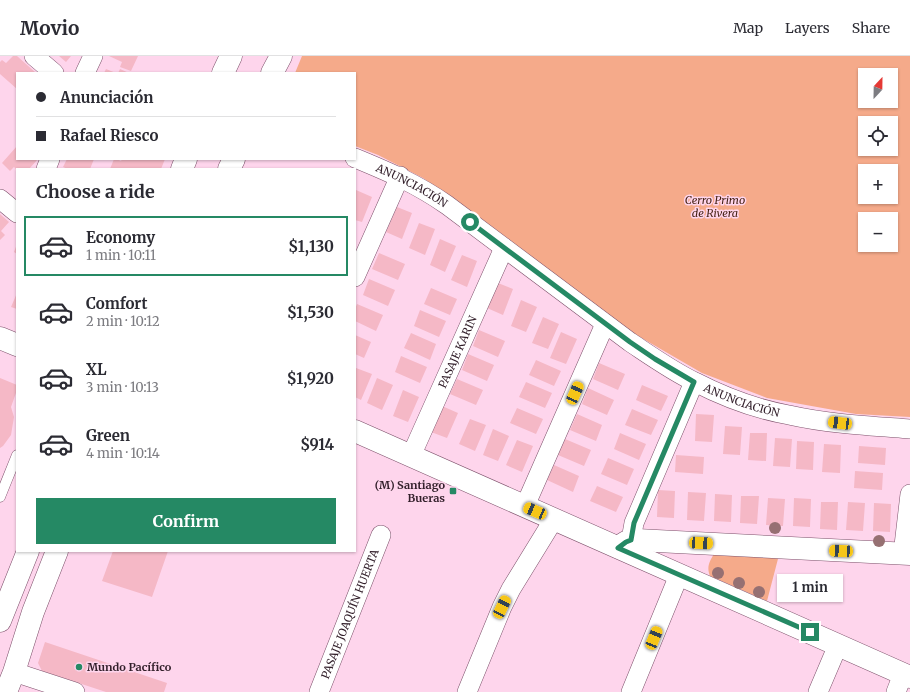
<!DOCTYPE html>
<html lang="en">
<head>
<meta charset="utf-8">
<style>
	body { margin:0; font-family:Merriweather,serif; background:#f2f2f3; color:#2b2b33; height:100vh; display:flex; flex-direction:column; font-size:15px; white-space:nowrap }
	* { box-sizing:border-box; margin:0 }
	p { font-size:13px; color:#7c7c81 }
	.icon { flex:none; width:22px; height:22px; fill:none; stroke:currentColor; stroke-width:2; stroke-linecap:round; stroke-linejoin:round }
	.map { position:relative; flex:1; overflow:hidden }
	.sheet { position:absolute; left:16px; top:112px; width:340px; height:384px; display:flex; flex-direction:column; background:#fff; border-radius:0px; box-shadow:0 1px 3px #0004 }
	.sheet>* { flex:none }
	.guide { position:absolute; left:16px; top:16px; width:340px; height:88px; border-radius:0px; box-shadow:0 1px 3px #0004; display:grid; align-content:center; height:88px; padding:0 20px; background:#fff }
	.needle { width:26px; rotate:22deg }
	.buttons { position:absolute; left:858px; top:12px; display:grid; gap:8px }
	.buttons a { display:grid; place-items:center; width:40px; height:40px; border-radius:0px; background:#fff; box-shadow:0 1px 3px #0004; font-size:20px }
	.end { position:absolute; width:18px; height:18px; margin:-9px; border:5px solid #258964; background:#fff; box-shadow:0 0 0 2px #fff }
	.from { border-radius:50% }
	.bubble { position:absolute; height:28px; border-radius:0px; background:#fff; box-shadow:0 1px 3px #0004; font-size:13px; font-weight:700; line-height:28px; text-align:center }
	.car { position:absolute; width:12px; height:24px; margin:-12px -6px; border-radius:5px; box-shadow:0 0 3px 1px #0007; background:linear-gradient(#f5c518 24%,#345 0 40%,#f5c518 0 76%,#345 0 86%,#f5c518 0) }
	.guide b { display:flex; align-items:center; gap:14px; height:38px; font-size:15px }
	.guide b+b { border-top:1px solid #e1e1e2 }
	.guide i { width:10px; height:10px; background:#2b2b33 }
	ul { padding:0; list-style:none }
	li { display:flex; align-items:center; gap:12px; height:60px; margin:0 8px 6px; padding:0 12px; border:2px solid transparent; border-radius:0px }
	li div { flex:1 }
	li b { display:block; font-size:15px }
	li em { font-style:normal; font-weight:700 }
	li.active { border-color:#258964 }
	li>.icon { width:36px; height:36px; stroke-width:1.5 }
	h2 { padding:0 20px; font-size:18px; line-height:48px }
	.cta { display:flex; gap:8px; margin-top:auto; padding:8px 20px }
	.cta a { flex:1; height:46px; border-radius:0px; background:#258964; color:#fff; font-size:16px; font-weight:700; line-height:46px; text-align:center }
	header { display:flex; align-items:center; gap:24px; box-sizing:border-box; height:56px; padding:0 20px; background:#fff; border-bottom:1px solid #e1e1e2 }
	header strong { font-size:19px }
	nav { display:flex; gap:22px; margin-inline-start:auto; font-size:14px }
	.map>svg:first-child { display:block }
	.green { fill:#f5aa8a; fill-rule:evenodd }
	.building { fill:#f5b8c6 }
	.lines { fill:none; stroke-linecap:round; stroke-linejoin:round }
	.service-casing { stroke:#7d516b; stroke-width:11 }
	.minor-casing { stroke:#7d516b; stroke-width:20 }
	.tertiary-casing { stroke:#7d516b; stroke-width:23 }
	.secondary-casing { stroke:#7d516b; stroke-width:23 }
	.primary-casing { stroke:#7d516b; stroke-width:23 }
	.service { stroke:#fff; stroke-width:10 }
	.minor { stroke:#fff; stroke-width:19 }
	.tertiary { stroke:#fff; stroke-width:22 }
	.secondary { stroke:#fff; stroke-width:22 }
	.primary { stroke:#fff; stroke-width:22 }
	.tree { fill:#967072 }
	.route { stroke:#258964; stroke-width:5 }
	.poi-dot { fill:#258964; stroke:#fed5ec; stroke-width:1.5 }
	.labels { text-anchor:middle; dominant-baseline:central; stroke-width:3; stroke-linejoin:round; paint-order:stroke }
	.street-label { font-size:11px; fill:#321f2a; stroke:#fed5ec }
	.park-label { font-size:11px; font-style:italic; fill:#411e0f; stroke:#fed5ec }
	.poi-label { font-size:11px; font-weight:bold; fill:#321f2a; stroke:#fed5ec; text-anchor:end }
</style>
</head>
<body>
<header>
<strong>Movio</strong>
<nav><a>Map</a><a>Layers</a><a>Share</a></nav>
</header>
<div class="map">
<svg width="910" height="636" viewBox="0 0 910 636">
	<rect width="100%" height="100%" fill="#fed5ec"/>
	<path class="green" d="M302,0H910V361L856,358L767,342L702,317L633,277L472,156L423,122L378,99L355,90V17H295ZM865,19H891V45H865ZM865,67H891V93H865ZM865,115H891V141H865ZM865,163H891V189H865Z
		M715,496L779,499L767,545L710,520C706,510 710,505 715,496Z"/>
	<path class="building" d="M13,0H17L35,16L34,17H17V33L0,18V6L2,4L6,7Z
		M59,0H71L66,6Z
		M109,0H138L131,15L120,11L122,6Z
		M106,13L116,17H104Z
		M120,13L129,17H118Z
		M17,90V103H38L29,113H17V114L14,111L10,115L2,107Z
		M67,103H94L90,113H68L63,111Z
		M114,103H117L121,105L122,103H165L161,113H110Z
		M356,134L372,141L362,166L355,164V138Z
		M397,151L412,157L402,183L386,176Z
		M0,158L9,166L1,175L5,179L0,184Z
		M419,167L435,173L425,199L409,192Z
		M440,183L456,190L445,216L430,209Z
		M17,188V198L14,196Z
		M379,197L405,208L398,224L372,213Z
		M462,199L477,205L467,231L451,224Z
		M369,223L395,234L388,250L363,239Z
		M498,227L513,233L503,259L487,252Z
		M431,232L457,243L450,259L424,248Z
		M17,237V253L11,251Z
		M521,244L537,251L526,276L511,270Z
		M357,248L383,259L376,275L355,265V253Z
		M420,254L446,265L439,281L414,270Z
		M543,261L559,268L548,293L532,287Z
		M479,274L505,285L498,301L473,290Z
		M561,276L577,283L566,308L550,302Z
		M411,277L436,288L430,304L404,292Z
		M355,279L371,286L364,302L355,298Z
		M468,298L494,309L487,325L462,314Z
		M401,300L427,311L420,327L395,316Z
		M536,304L561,315L554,330L529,319Z
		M599,307L625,318L618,334L593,323Z
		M356,312L372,318L361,344L355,341V314Z
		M0,322L17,329V334L11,351L14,361L11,379L3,390L0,392Z
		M377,322L393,329L382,354L367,347Z
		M457,323L483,334L476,349L450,338Z
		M526,326L552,337L545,352L519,341Z
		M642,329L668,340L661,355L636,344Z
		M588,332L614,344L607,359L582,348Z
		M403,334L419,341L408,366L393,360Z
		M442,350L458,357L447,382L431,376Z
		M517,352L543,363L536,378L510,367Z
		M632,353L658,364L651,379L625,369Z
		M577,358L602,369L596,385L570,374Z
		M696,358L714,359L712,386L695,385Z
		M470,363L486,369L475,395L459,388Z
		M725,370L742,371L740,399L723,398Z
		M493,373L509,380L498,405L483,399Z
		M620,377L646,388L639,404L614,393Z
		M750,377H767L766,405L748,404Z
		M775,382L792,383L790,411L773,410Z
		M565,383L591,394L584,410L558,399Z
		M517,384L533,390L522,416L506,409Z
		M797,385L814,386L813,414L796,413Z
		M824,388L841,389L840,417L822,416Z
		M859,390L886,392L885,409L858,407Z
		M676,399L704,401L703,418L675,416Z
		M608,402L634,413L627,429L601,418Z
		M554,409L579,420L573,436L547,424Z
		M855,415L883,417L882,434L854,432Z
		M597,430L623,441L616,456L590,445Z
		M658,434L675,435L674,462L657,461Z
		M688,436L706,437L704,465L687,464Z
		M715,438L732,439L731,466L714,465Z
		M741,440H759L757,468L740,467Z
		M768,442L785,443L783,470L766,469Z
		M794,442L811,443L810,471L793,470Z
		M821,446H838L837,474L820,473Z
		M848,446L865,447L863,475L846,474Z
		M874,447L891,448L890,476L873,475Z
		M113,495H168L152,541L102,525Z
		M45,586L167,627L164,636H106L42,615L38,607Z"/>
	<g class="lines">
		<g class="service-casing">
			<path id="service" d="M0,441L17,399"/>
		</g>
		<g class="minor-casing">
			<g id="minor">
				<path d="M34,0L54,17"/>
				<path d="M85,17L93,0"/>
				<path id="s1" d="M355,102C389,116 417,128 447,149L630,286C651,300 672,315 695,326C724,341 756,353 789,359C829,368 870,370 910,373"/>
				<path d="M46,113L50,103"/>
				<path d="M0,143L17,157"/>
				<path d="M355,221L400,120"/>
				<path id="s2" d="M411,400L504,192"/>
				<path d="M525,450L605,268"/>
				<path d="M631,484L634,467L694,326"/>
				<path d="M903,498L910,438"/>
				<path d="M14,616L75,636"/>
				<path id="s3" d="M319,636L381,479"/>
				<path d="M467,636L502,551L511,533L554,463"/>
				<path d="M631,636L679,519"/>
				<path d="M818,636L838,589"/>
				<path d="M896,636L903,618"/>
			</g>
		</g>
		<g class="tertiary-casing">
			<path id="tertiary" d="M618,491L626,486L637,484L910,498"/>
		</g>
		<g class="secondary-casing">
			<path id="secondary" d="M0,282L17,289
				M355,375L910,621"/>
		</g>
		<g class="primary-casing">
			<path id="primary" d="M223,17L231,0
				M272,17L281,0
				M182,113L186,103
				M229,113L234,103
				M0,565L28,495
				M6,636L14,616L33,556L57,495"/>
		</g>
		<use href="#service" class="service"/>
		<use href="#minor" class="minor"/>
		<use href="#tertiary" class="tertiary"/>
		<use href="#secondary" class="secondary"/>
		<use href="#primary" class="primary"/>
	</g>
	<g class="tree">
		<circle cx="775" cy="472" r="6"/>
		<circle cx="879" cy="485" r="6"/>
		<circle cx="718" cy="517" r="6"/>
		<circle cx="739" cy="527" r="6"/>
		<circle cx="759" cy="536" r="6"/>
	</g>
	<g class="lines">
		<path class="route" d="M470,166L630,286L655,303L694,326L634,467L631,484L626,486L618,492L810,576"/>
	</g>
	<g class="poi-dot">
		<rect x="449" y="431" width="8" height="8" rx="2"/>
		<circle cx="79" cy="611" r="4"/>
	</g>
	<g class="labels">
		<g class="street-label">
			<text stroke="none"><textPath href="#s1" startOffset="63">ANUNCIACIÓN</textPath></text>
			<text stroke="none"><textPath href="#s2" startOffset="114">PASAJE KARIN</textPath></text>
			<text stroke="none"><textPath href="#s1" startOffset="459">ANUNCIACIÓN</textPath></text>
			<text stroke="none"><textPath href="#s3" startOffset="84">PASAJE JOAQUÍN HUERTA</textPath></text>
		</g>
		<g class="park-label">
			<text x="715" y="144">Cerro Primo<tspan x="715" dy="13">de Rivera</tspan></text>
		</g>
		<g class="poi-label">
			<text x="445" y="429">(M) Santiago<tspan x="445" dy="13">Bueras</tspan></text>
			<text x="87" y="611" text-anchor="start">Mundo Pacífico</text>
		</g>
	</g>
</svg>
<div class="buttons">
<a><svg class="needle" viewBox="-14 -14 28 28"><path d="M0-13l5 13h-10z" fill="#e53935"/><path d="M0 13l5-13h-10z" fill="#7c7c81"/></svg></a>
<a><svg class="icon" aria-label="locate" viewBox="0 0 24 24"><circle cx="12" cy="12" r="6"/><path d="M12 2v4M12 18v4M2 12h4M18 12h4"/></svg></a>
<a>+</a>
<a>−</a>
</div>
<i class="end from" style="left:470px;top:166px"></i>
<i class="end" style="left:810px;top:576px"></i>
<div class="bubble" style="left:777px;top:518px;width:66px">1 min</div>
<i class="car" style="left:575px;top:337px;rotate:24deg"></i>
<i class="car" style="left:840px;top:367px;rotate:277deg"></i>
<i class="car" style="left:535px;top:455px;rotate:293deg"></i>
<i class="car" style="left:701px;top:487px;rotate:93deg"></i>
<i class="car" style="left:841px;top:495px;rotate:273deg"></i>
<i class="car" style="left:502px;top:551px;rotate:26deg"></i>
<i class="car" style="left:654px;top:582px;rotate:22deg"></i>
<div class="guide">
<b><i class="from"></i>Anunciación</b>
<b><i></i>Rafael Riesco</b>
</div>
<section class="sheet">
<h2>Choose a ride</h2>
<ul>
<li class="active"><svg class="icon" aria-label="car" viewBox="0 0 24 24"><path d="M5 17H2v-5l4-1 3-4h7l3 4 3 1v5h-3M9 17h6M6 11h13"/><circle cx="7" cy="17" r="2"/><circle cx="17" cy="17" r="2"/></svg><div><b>Economy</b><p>1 min · 10:11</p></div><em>$1,130</em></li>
<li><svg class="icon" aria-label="car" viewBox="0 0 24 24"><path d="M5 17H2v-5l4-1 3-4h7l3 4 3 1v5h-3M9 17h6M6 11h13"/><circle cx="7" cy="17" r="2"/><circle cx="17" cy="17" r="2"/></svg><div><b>Comfort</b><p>2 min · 10:12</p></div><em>$1,530</em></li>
<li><svg class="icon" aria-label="car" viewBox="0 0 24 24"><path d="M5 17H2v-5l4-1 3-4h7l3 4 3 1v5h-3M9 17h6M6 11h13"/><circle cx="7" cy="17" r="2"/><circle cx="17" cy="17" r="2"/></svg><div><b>XL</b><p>3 min · 10:13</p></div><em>$1,920</em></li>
<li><svg class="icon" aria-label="car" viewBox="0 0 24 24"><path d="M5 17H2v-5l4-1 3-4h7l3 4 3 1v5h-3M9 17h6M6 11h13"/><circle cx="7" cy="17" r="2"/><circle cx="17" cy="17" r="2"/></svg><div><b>Green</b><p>4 min · 10:14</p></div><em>$914</em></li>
</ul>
<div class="cta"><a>Confirm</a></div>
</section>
</div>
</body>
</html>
